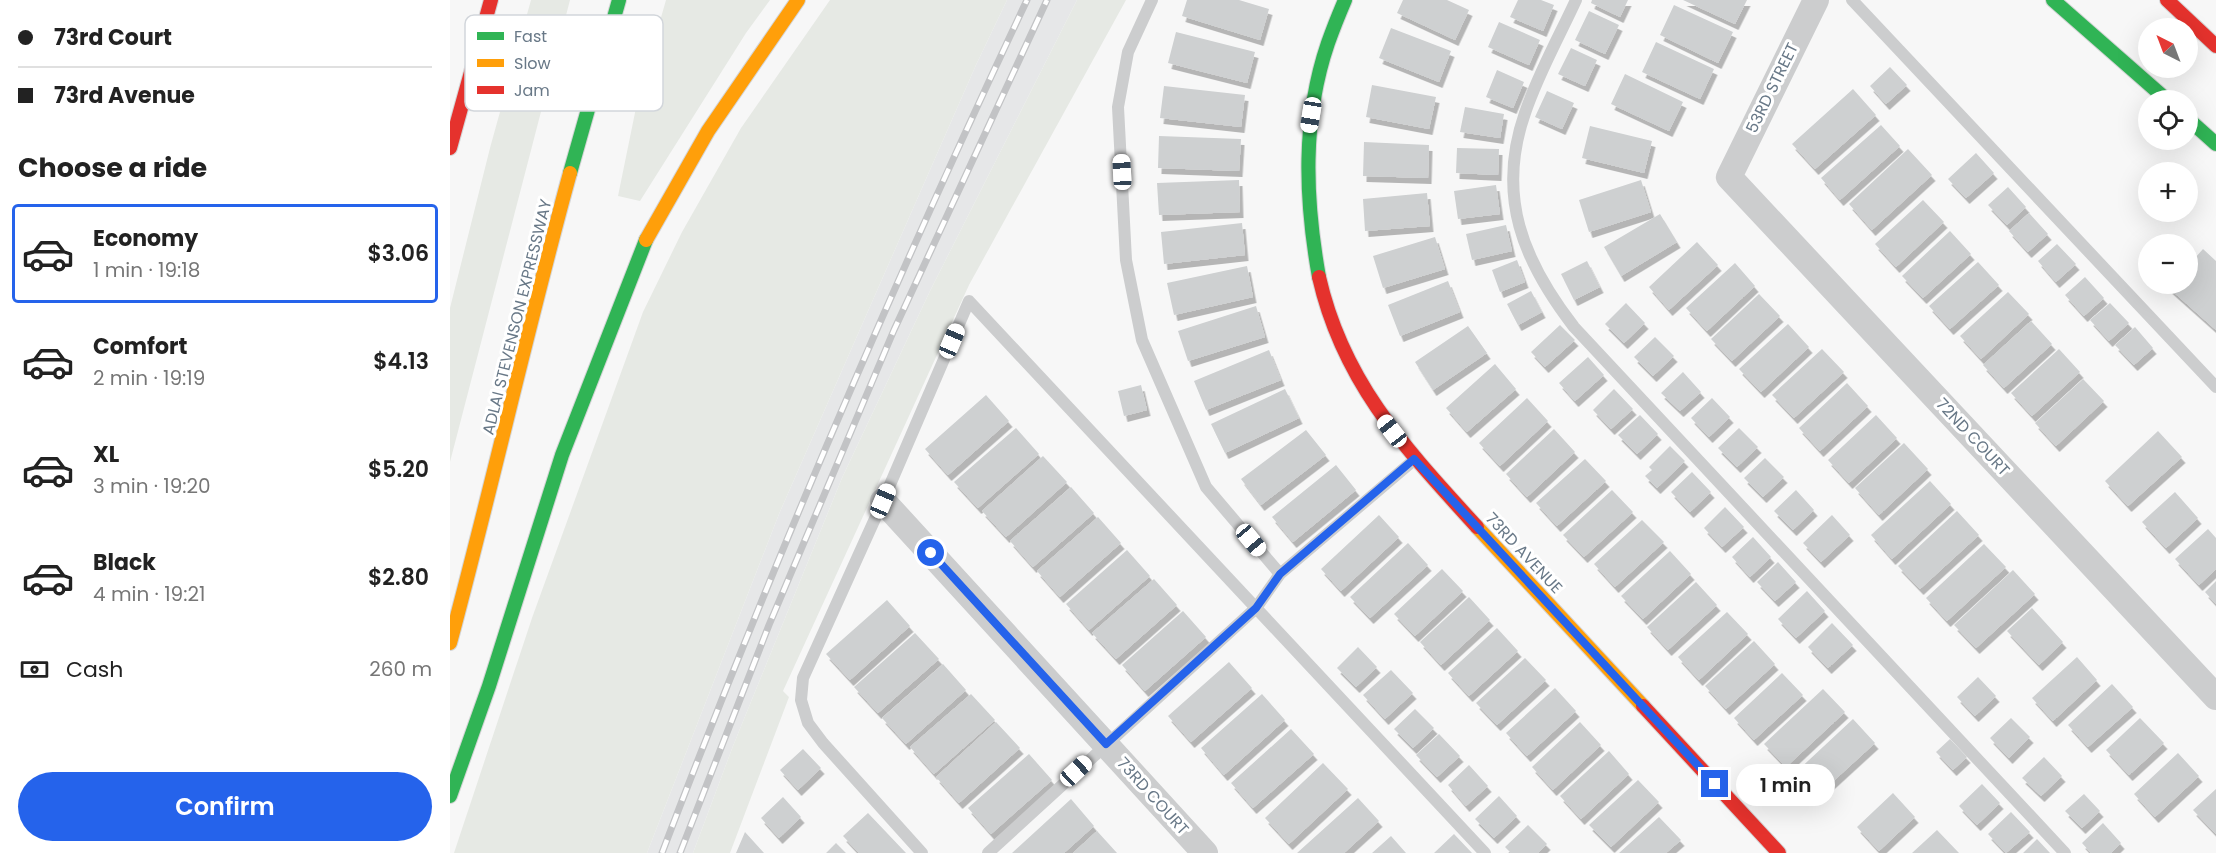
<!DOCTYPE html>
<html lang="en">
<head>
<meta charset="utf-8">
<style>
	body { margin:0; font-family:Poppins,sans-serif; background:#f6f6f6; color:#222; height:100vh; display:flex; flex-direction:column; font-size:22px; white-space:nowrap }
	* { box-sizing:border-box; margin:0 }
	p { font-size:20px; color:#767676 }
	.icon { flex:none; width:33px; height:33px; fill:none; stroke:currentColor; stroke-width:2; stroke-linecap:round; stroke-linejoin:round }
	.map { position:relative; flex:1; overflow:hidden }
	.drawer { display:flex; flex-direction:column; background:#fff; width:450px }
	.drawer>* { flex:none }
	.hud { display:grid; align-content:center; height:132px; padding:0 18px; background:#fff }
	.needle { width:39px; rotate:318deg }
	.controls { position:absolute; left:1688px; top:18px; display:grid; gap:12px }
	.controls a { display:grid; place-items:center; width:60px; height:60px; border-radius:50%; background:#fff; box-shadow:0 6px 24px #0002; font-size:30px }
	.end { position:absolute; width:27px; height:27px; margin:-14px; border:8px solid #2563eb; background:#fff; box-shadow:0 0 0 3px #fff }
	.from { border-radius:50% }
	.bubble { position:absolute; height:42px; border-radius:21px; background:#fff; box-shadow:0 6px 24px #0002; font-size:20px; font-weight:600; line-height:42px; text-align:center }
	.car { position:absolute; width:18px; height:36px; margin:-18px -9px; border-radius:8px; box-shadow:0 0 4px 2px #0007; background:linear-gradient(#fff 24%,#345 0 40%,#fff 0 76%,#345 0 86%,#fff 0) }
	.hud b { display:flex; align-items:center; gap:21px; height:57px; font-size:22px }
	.hud b+b { border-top:2px solid #e0e0e0 }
	.hud i { width:15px; height:15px; background:#222 }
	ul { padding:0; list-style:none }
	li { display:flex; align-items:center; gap:18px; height:99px; margin:0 12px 9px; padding:0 6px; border:3px solid transparent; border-radius:6px }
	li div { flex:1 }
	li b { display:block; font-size:22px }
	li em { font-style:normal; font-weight:600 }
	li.current { border-color:#2563eb }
	li>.icon { width:54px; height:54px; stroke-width:1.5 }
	h2 { padding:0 18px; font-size:27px; line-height:72px }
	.pay { display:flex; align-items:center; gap:15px; height:66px; padding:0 18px; font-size:22px }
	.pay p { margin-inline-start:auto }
	.cta { display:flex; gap:12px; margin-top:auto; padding:12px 18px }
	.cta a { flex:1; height:69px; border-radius:36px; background:#2563eb; color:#fff; font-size:24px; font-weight:600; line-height:69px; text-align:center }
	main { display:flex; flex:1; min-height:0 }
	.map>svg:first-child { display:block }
	.built { fill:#e6e7e8 }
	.green { fill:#e6e9e4 }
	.building { fill:#ced0d1; filter:url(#shadow) }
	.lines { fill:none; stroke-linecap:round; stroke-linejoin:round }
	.fast-casing { stroke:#d4d5d6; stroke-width:16 }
	.slow-casing { stroke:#d4d5d6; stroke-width:16 }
	.jam-casing { stroke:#d4d5d6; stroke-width:16 }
	.lane { stroke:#cccdce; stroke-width:12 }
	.street { stroke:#cccdce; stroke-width:26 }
	.fast { stroke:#30b455; stroke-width:14 }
	.slow { stroke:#ff9f0a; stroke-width:14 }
	.jam { stroke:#e5322d; stroke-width:14 }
	.rail-casing { stroke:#c2c3c5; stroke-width:7 }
	.rail { stroke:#fff; stroke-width:4.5; stroke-dasharray:14; stroke-linecap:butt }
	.route { stroke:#2563eb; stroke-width:8 }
	.labels { text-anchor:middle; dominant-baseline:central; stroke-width:6; stroke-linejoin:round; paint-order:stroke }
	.street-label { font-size:16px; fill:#687887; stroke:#fff }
	.key { fill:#fff; stroke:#d2d6db; stroke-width:1.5 }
	.key-label { font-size:16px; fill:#687887 }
</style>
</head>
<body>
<main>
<section class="drawer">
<div class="hud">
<b><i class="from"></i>73rd Court</b>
<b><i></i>73rd Avenue</b>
</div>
<h2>Choose a ride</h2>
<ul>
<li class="current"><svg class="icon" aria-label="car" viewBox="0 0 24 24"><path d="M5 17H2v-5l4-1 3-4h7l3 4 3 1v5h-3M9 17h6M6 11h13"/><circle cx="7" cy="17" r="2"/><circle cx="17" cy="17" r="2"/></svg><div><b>Economy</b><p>1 min · 19:18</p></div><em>$3.06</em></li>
<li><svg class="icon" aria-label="car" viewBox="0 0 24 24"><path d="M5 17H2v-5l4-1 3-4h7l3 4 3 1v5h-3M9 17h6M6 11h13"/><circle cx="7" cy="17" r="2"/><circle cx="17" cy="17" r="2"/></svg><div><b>Comfort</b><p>2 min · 19:19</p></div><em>$4.13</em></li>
<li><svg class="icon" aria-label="car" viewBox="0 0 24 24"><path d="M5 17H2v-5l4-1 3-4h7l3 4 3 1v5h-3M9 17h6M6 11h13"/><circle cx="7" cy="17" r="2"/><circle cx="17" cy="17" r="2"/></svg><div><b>XL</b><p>3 min · 19:20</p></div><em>$5.20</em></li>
<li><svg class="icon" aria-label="car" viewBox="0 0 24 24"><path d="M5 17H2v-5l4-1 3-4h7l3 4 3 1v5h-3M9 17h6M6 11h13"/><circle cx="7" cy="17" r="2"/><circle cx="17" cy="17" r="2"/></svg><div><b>Black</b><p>4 min · 19:21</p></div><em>$2.80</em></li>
</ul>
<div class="pay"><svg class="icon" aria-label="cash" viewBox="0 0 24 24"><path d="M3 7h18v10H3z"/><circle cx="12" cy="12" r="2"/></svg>Cash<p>260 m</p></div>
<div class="cta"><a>Confirm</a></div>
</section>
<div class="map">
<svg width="1766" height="853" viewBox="0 0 1766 853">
	<defs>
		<filter id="shadow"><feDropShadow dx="3.5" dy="6" stdDeviation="0" flood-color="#0004"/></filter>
	</defs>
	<rect width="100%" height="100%" fill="#f7f7f7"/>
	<path class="built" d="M557,0H627L480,291L392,478L283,746L243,853H197L329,514L526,65Z"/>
	<path class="green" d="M81,0H120L0,462V308L40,148Z
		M216,0H320L296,33L190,201L168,196L188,98Z
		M380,0H557L526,65L329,514L197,853H4L82,618L193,312L232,232L291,128Z
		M627,0H676L519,285L333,691L339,697L280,853H243L283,746L392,478L480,291Z"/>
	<path class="building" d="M737,0H789L819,9L810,40L732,16Z
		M953,0H997L1019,10L1005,40L947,13Z
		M1068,0H1091L1104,5L1093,31L1060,17Z
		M1142,0H1178L1170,17L1141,3Z
		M1233,0H1297L1285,24Z
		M1224,5L1283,32L1268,63L1210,35Z
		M1139,11L1169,25L1155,54L1125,40Z
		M1049,22L1090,40L1079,65L1038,47Z
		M941,28L1001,51L989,82L929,58Z
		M726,32L805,52L797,83L718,63Z
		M1206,42L1264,69L1250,99L1192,72Z
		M1121,48L1147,60L1135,86L1108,74Z
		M1440,67L1457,85L1436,104L1420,86Z
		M1047,70L1074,82L1063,108L1036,97Z
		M1175,74L1233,102L1219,131L1161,104Z
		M922,85L986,97L979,129L916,117Z
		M714,86L795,95L791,127L710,118Z
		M1403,89L1426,115L1365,169L1342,144Z
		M1097,91L1124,103L1112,129L1085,117Z
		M1015,107L1054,114L1050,138L1010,132Z
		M1431,125L1450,146L1390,200L1371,178Z
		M1140,126L1202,141L1194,173L1132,158Z
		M709,136L791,139L789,171L708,168Z
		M914,142L979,145L978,178L913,176Z
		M1007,148L1049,149L1048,175L1006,173Z
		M1458,149L1482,175L1422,230L1399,204Z
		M1526,153L1544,173L1516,198L1498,179Z
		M789,180L790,212L709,215L707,183Z
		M1191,180L1201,212L1139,232L1129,200Z
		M1046,185L1050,214L1008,219L1004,191Z
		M1558,187L1576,207L1557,225L1538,205Z
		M977,193L980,226L915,231L913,199Z
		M1473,200L1494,222L1446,267L1425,244Z
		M1579,213L1598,234L1578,252L1559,231Z
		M1210,214L1227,242L1171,276L1154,247Z
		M792,223L795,255L714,264L711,232Z
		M1056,225L1062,251L1022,260L1016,234Z
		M1500,231L1521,254L1473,298L1452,276Z
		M985,237L995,269L933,288L923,256Z
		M1247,242L1268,265L1219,310L1199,287Z
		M1607,244L1626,264L1606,282L1588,261Z
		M1753,249L1766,261V330L1719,288L1722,284H1737V267Z
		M1067,260L1075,282L1050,292L1042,270Z
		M1137,261L1150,287L1124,300L1111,274Z
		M1528,262L1549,285L1500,329L1479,306Z
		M1285,263L1305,286L1257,331L1236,308Z
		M797,266L803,297L724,315L717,283Z
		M1635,277L1654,298L1634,316L1615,295Z
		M998,281L1010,312L950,336L938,305Z
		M1081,291L1092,312L1068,325L1057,304Z
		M1558,292L1579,314L1531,359L1510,336Z
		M1309,294L1330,316L1282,361L1261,339Z
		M1176,303L1195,323L1174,343L1155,324Z
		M1660,303L1679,323L1659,341L1640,320Z
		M806,306L815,337L738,361L728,331Z
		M1581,321L1602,344L1554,388L1533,365Z
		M1338,324L1359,347L1311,392L1289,369Z
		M1110,325L1125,340L1095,367L1081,352Z
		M1018,326L1037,353L983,390L965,362Z
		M1685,327L1703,348L1684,365L1665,345Z
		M1205,337L1224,356L1203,376L1184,357Z
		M1372,349L1394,372L1344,418L1322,395Z
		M1609,349L1630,372L1582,416L1561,393Z
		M819,350L831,380L756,410L744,381Z
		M1138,357L1154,375L1125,401L1109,383Z
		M1045,364L1066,389L1017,432L996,408Z
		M1233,372L1251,392L1230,411L1211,393Z
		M1633,379L1654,401L1606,446L1585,423Z
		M1397,383L1418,406L1370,451L1349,428Z
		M691,385L697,410L674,416L668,391Z
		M835,389L849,418L775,453L761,424Z
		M1164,389L1183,409L1161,429L1143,410Z
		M536,395L559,421L498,475L475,449Z
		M1077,398L1098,421L1050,466L1029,443Z
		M1262,398L1280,417L1259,437L1241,418Z
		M1190,415L1208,434L1187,454L1168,435Z
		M1426,415L1447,438L1399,483L1378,460Z
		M566,428L589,454L528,508L504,482Z
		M1289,428L1308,447L1287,467L1268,448Z
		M1104,429L1125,452L1077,497L1056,474Z
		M856,430L876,455L811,505L791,479Z
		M1708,431L1732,457L1678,506L1655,481Z
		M1454,443L1478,469L1429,515L1405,488Z
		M1220,446L1235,461L1207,488L1195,476L1202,470L1199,467Z
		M593,456L617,482L556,537L532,511Z
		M1315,458L1334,477L1313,497L1294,478Z
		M1135,459L1156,481L1107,526L1086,503Z
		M886,465L906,490L843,542L822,517Z
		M1242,472L1261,492L1240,512L1221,492Z
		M1480,481L1501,504L1442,559L1421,535Z
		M621,487L644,513L583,567L560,541Z
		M1162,490L1183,512L1134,557L1113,535Z
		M1346,490L1364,510L1343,530L1324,511Z
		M1725,492L1748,518L1716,548L1692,522Z
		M1275,507L1294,527L1272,547L1254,528Z
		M1507,511L1529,535L1470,589L1448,566Z
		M929,515L949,537L891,591L871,569Z
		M1382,515L1400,535L1371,562L1353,543Z
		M648,517L671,543L610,597L587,571Z
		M1192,520L1214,542L1165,587L1144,564Z
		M1758,529L1766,538V569L1749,585L1725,559Z
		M1303,537L1321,557L1300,577L1282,557Z
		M958,543L978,565L920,618L900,597Z
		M1534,544L1556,567L1497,621L1476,598Z
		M677,550L700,576L639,630L616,604Z
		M1220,551L1241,574L1193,619L1171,596Z
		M1328,562L1346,582L1325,601L1307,582Z
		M992,569L1013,591L965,636L944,614Z
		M1563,570L1585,594L1526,648L1504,625Z
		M704,579L727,605L666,659L642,633Z
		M1766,581V604L1755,592Z
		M1246,582L1267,605L1218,650L1197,627Z
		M1357,591L1375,611L1346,638L1328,619Z
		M1019,597L1040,620L991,665L970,642Z
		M437,600L460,626L400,680L376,654Z
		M1582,608L1613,642L1589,665L1557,631Z
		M733,611L756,637L695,691L672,665Z
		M1277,612L1298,634L1249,680L1228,657Z
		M1382,623L1403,645L1378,668L1358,647Z
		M1047,628L1068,651L1019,696L998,673Z
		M465,633L489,659L428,713L404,687Z
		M1304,641L1325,664L1276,709L1255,686Z
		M908,647L927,667L906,687L887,668Z
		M1627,657L1647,680L1603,721L1582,698Z
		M1075,658L1096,680L1047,725L1026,703Z
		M779,662L802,688L741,742L718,716Z
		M493,664L516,690L456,744L432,718Z
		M941,670L963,693L935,719L913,695Z
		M1332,673L1353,695L1304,740L1284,718Z
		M1528,677L1546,696L1525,716L1507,697Z
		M1662,684L1683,707L1638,747L1618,725Z
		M1105,688L1126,711L1077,756L1056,733Z
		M1373,689L1395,712L1336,767L1314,744Z
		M521,694L545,720L484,774L460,747Z
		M812,694L835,720L774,775L751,748Z
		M965,709L984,728L963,748L944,729Z
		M1561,718L1580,737L1559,758L1540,738Z
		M1690,718L1714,743L1679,775L1656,750Z
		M1403,719L1425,743L1366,797L1344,774Z
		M546,722L570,748L509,803L486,777Z
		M1130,722L1151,745L1103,790L1082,767Z
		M841,729L864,754L803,808L781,783Z
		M989,734L1010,756L987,777L966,755Z
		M1500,739L1517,757L1503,770L1486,752Z
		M353,749L371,768L348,790L330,770Z
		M1159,751L1179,774L1131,819L1110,796Z
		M1728,753L1749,776L1705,817L1684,794Z
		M579,754L602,780L541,834L518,808Z
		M1594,757L1612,776L1591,796L1572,778Z
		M873,763L898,789L839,844L815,818Z
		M1019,765L1038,786L1016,806L998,785Z
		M1188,780L1209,802L1161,847L1139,825Z
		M1532,784L1550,803L1527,825L1509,806Z
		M1766,789V834L1743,810Z
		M1443,793L1465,817L1429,851L1407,827Z
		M1634,794L1650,811L1632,828L1615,811Z
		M1049,796L1067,816L1044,838L1025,819Z
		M333,797L351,817L329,838L311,818Z
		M908,798L929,821L894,853H847Z
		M621,799L644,826L614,853H562Z
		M1561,812L1580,832L1556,853L1538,834Z
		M418,813L456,853H409L393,836Z
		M1209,817L1231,840L1216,853H1169Z
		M1653,823L1671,843L1661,853H1641L1632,843Z
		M1078,825L1097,844L1088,853H1061L1055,847Z
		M1487,830L1509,853H1462Z
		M647,831L667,853H623Z
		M295,832L314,853H286Z
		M1004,834L1022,853H984Z
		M941,836L956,853H922Z
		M1587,839L1600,853H1573Z
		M386,843L396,853H376Z"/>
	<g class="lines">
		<g class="fast-casing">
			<path id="fast" d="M1603,0L1717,100
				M1737,118L1766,144
				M120,173L169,0
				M869,277C855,199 852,119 878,43C883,29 889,14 895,0
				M0,796L39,686L112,455L196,240"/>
		</g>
		<g class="slow-casing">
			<path id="slow" d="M196,240L258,131L348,0
				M1027,527L1193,706
				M0,643C42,487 77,329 120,173"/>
		</g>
		<g class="jam-casing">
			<path id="jam" d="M1717,0L1766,46
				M0,148L41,0
				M869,277C893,383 956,449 1027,527
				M1193,706L1329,853"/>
		</g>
		<path class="lane" d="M702,0L678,52L668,107L676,260L692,340L756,487L830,574
			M1126,0C1109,37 1088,74 1075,113C1046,196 1073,261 1124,327L1615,853
			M1402,0L1766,387
			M472,853L373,743L358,723L351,700L353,678L433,501L519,301L1035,853
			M538,853L806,608L830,574L964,460"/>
		<path class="street" d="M1366,0L1279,177L1766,697
			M433,501L755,853"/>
		<use href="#fast" class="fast"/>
		<use href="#slow" class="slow"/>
		<use href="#jam" class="jam"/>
		<g class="rail-casing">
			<path id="rail" d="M212,853C322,564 445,280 577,0
				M230,853L319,625L444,330L597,0"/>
		</g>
		<use href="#rail" class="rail"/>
	</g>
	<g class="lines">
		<path class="route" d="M481,553L656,744L806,608L830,574L964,459L1265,784"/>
	</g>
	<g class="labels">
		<g class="street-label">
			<text transform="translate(1322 88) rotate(-64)">53RD STREET</text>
			<text transform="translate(67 317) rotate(-76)">ADLAI STEVENSON EXPRESSWAY</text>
			<text transform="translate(1523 437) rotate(47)">72ND COURT</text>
			<text transform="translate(1074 553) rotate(47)">73RD AVENUE</text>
			<text transform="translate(703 796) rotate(48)">73RD COURT</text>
		</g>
	</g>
	<rect x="15" y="15" width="198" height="96" rx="9" class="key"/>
	<rect x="27" y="32" width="27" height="8" fill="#30b455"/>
	<rect x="27" y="59" width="27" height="8" fill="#ff9f0a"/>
	<rect x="27" y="86" width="27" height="8" fill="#e5322d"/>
	<g class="key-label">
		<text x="64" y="42">Fast</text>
		<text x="64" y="69">Slow</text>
		<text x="64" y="96">Jam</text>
	</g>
</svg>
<div class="controls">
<a><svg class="needle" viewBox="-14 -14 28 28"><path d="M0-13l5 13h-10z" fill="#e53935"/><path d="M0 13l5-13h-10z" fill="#767676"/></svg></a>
<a><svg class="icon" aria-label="locate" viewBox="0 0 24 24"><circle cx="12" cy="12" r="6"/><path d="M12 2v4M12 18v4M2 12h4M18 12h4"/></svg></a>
<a>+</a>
<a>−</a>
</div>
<i class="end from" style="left:481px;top:553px"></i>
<i class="end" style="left:1265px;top:784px"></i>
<div class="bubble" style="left:1286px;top:764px;width:99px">1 min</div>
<i class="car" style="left:861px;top:115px;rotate:189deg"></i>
<i class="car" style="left:672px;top:172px;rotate:357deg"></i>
<i class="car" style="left:502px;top:341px;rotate:23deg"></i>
<i class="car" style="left:942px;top:431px;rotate:322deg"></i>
<i class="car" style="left:433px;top:501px;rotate:23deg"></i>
<i class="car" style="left:801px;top:540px;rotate:140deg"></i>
<i class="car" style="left:626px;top:771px;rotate:47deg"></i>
</div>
</main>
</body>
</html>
